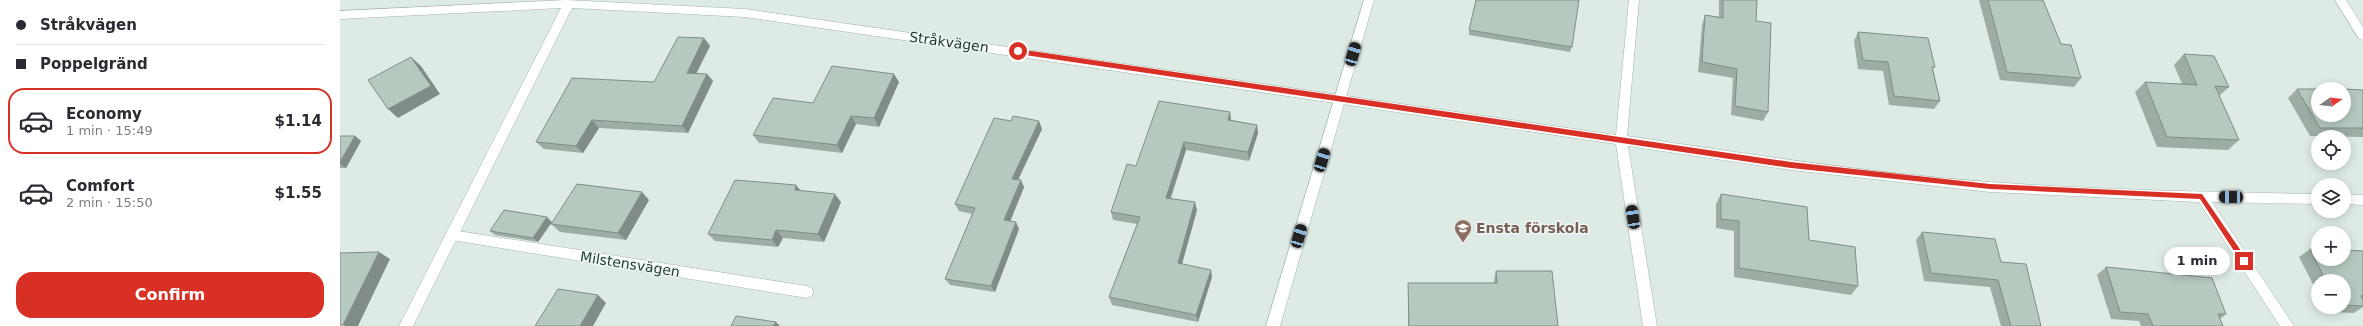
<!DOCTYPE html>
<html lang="en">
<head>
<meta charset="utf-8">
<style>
	body { margin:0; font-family:"DejaVu Sans",sans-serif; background:#f2f2f3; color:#2b2b33; height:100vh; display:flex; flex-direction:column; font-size:15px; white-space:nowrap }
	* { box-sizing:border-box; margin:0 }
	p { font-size:13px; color:#7c7c81 }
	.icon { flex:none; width:22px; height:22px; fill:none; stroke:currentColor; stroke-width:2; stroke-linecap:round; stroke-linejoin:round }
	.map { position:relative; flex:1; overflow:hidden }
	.panel { display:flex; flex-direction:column; background:#fff; width:340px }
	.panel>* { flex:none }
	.banner { display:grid; align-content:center; height:88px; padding:0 16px; background:#fff }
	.needle { width:26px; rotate:76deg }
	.fabs { position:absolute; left:1971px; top:82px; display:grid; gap:8px }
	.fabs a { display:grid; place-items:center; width:40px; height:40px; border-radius:50%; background:#fff; box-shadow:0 2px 10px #0003; font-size:20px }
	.end { position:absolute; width:18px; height:18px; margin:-9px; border:5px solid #d93025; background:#fff; box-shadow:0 0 0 2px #fff }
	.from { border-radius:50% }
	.bubble { position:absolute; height:28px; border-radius:14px; background:#fff; box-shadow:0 2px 10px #0003; font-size:13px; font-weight:700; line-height:28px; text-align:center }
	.car { position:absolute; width:12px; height:24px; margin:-12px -6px; border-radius:5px; box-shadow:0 0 3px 1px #0007; background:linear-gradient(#222 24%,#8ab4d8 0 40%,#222 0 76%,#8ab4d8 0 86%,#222 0) }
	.banner b { display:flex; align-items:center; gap:14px; height:38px; font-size:15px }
	.banner b+b { border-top:1px solid #e1e1e2 }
	.banner i { width:10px; height:10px; background:#2b2b33 }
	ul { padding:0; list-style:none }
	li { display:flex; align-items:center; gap:12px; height:66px; margin:0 8px 6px; padding:0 8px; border:2px solid transparent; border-radius:16px }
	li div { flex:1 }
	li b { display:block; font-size:15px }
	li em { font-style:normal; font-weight:700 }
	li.active { border-color:#d93025 }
	li>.icon { width:36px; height:36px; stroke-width:1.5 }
	.cta { display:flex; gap:8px; margin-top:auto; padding:8px 16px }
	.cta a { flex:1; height:46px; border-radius:16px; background:#d93025; color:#fff; font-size:16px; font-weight:700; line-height:46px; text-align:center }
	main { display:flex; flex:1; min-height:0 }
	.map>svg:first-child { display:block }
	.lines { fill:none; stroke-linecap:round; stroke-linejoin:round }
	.lane-casing { stroke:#a1b3aa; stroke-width:1 }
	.street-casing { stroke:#a1b3aa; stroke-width:1 }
	.secondary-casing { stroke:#9cb8ab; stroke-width:1 }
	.lane { fill:#fff; fill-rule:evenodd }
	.street { fill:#fff; fill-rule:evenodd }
	.secondary { fill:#fff; fill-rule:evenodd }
	.wall { fill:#9dada4 }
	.shaded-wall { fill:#7f8d86 }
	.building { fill:#b6c9bf; stroke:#7f8d86 }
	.route { fill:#d93025 }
	.labels { text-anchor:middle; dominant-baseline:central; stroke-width:3; stroke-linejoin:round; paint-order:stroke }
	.street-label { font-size:14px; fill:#1e3c30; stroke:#eff7f2 }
	.education-label { font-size:14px; font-weight:bold; fill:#785e54; stroke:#eff7f2; text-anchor:start }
</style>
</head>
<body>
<main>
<section class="panel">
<div class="banner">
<b><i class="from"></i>Stråkvägen</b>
<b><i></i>Poppelgränd</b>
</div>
<ul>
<li class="active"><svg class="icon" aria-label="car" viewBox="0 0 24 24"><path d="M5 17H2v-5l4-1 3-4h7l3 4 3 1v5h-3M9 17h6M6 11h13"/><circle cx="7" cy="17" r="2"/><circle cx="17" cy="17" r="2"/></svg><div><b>Economy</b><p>1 min · 15:49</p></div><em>$1.14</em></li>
<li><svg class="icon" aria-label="car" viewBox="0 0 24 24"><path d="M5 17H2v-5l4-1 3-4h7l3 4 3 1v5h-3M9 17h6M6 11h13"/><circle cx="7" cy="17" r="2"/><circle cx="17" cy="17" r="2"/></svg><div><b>Comfort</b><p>2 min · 15:50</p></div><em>$1.55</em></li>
</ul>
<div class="cta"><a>Confirm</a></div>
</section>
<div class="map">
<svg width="2023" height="326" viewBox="0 0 2023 326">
	<rect width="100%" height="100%" fill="#deebe4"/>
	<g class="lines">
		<g class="lane-casing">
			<path id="lane" d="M112,230L467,286L472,288L473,292L472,296L467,298L112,240L108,239L106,235L108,231Z"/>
		</g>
		<g class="street-casing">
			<path id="street" d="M226,0L405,9L1276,135L1289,0H1299L1287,136C1408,154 1529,173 1650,182C1759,190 1869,192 1978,194V204L1872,202L1954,326H1940L1859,202L1650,192L1451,170L1288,146L1317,326H1303L1276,144L405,17L232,8L73,326H59L221,8L0,19V11Z
				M1995,0H2006L2023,27V40L2019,39Z
				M2004,194L2023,195V205L2004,204Z"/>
		</g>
		<g class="secondary-casing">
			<path id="secondary" d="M1024,0H1034L940,326H926Z"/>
		</g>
		<use href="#lane" class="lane"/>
		<use href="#street" class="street"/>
		<use href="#secondary" class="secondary"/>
	</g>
	<path class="wall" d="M1379,0H1417L1416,21L1428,112L1423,121L1391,115L1393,78L1358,72L1362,25L1365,15L1379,17Z
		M1639,0H1703L1721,44L1741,78L1734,87L1660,80Z
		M1129,30L1232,47L1230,52L1129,35Z
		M1518,32L1595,67L1593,69L1600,101L1594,109L1549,105L1543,71L1518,69L1514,41Z
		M364,38L370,46L356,73L367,74L373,81L348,133L259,128L243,153L204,149L196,142L314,82Z
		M1844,54L1889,87L1879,96L1899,140L1888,150L1817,147L1795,92L1805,82L1842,84L1834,65Z
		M559,82L539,127L516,124L502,153L419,143L413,135L473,103Z
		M1957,89L2023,90V137L1970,136L1948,98Z
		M890,112L891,120L917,125L918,133L909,161L846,150L831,198L857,210L842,264L872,277L858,322L772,305L769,297L797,224L773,220L771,212L796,166Z
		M702,129L678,180L684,187L670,221L679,229L655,292L610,285L605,279L632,214L619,211L615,204Z
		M0,136H15L21,141L6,168H0Z
		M456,185L460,190L501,202L484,242L443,238L438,247L375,241L368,234Z
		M1381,194L1469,240L1518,286L1511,295L1394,277V231L1376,228V204Z
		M309,200L286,240L220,232L211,224Z
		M212,222L198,242L155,235L150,231Z
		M1582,232L1661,262L1701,326H1661L1650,287L1584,281L1576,240Z
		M1970,249L2023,251V307L2014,313L1987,312L1984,307H2004V281H1978V294L1959,257Z
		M1766,267L1886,314L1880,319L1883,326H1801L1799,321L1771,319L1757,275Z
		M1156,271L1218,326H1068V283H1154V280Z"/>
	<path class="shaded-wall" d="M364,38L370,46L353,80L347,73Z
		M71,57L81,66L100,94L58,118L48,109Z
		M367,74L373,81L348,133L342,126Z
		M554,74L559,82L539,127L534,118Z
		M890,112L891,121L888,120Z
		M511,116L516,124L502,153L497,145Z
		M252,120L259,128L243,153L236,146Z
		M699,121L702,129L675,186L672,179Z
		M917,125L918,133L909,161L908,152Z
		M15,136L21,141L6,168L0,164V162Z
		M844,142L846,150L828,205L826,198Z
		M681,180L684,187L668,227L664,220Z
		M456,185L462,193L455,190Z
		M302,192L309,200L286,240L278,233Z
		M495,194L501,202L484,242L478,234Z
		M855,202L857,210L840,271L838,263Z
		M207,217L212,222L198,242L193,238Z
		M676,222L679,229L655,292L651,286Z
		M436,230L443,238L438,247L432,240Z
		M39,252L50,259L18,326H5L3,325Z
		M871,270L872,277L858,322L856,315Z
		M258,295L266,303L253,326H240Z
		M436,322L440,326H433Z"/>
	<path class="building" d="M1136,0H1239L1232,47L1129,30Z
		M1383,0H1417L1416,21L1431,23L1428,112L1395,106L1397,69L1362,62L1365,15L1383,18Z
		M1648,0H1703L1721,44L1731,45L1741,78L1667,72Z
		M1518,32L1588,38L1595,67H1592L1600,101L1554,96L1548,62L1523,60Z
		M338,37L364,38L347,73L367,74L342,126L252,120L236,146L196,142L232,78L314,82Z
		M1844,54L1874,56L1889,87L1875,86L1899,140L1827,137L1805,82L1857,85Z
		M71,57L91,86L48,109L28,80Z
		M492,66L554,74L534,118L511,116L497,145L413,135L433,98L473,103Z
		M1957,89H1978V115H2004V89L2023,90V128H1980Z
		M819,101L890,112L888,120L917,125L908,152L844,142L826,198L855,202L838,263L871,270L856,315L769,297L800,217L771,212L787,164L796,166Z
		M673,116L699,121L672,179L681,180L664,220L676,222L651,286L605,279L635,208L615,204L654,118L671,121Z
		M0,136H15L0,162Z
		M395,180L456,185L455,190L495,194L478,234L436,230L432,240L368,234Z
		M237,184L302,192L278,233L211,224Z
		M1381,194L1467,207L1469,240L1515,247L1518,286L1399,268V221L1381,219Z
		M164,210L207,217L193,238L150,231Z
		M1582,232L1655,239L1661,262L1686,264L1701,326H1671L1658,280L1591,273Z
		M1970,249L1978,250V259H2004V250L2023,251V296H2021L2023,300V306L2004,305V281H1986Z
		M39,252L3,325H0V253Z
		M1766,267L1872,278L1886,314H1878L1883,326H1813L1808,314L1780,312Z
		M1156,271H1212L1218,326H1069L1068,283H1157Z
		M218,289L258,295L240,326H195Z
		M396,316L436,322L433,326H391Z"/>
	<path class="route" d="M678,49L1451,162L1650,184L1862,194L1908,261L1904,264L1902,263L1860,199L1650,189L1451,168L678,54L675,51Z"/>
	<defs>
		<g id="school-pin" transform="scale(0.9)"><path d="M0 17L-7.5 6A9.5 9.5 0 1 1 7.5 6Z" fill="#8d6e63" stroke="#eff7f2"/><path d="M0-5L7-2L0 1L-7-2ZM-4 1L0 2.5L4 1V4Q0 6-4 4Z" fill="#fff"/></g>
	</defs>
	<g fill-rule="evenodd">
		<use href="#school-pin" x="1123" y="228"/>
	</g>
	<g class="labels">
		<g class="street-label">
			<text transform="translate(609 42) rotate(8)">Stråkvägen</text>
			<text transform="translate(290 264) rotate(9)">Milstensvägen</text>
		</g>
		<g class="education-label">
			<text x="1136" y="228">Ensta förskola</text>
		</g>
	</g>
</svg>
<div class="fabs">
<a><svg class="needle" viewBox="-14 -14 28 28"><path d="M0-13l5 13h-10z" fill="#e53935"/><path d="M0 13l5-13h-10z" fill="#7c7c81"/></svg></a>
<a><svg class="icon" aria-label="locate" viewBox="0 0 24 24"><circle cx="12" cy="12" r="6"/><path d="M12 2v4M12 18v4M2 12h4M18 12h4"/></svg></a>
<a><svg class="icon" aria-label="layers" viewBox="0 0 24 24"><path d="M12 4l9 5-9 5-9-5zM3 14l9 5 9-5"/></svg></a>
<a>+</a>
<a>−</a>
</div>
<i class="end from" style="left:678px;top:51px"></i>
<i class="end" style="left:1904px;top:261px"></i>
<div class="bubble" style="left:1824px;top:247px;width:66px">1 min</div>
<i class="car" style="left:1013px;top:54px;rotate:16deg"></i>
<i class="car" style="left:982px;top:160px;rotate:17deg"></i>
<i class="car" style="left:1891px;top:197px;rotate:271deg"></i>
<i class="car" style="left:1293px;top:217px;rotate:351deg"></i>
<i class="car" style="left:959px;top:236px;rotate:16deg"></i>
</div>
</main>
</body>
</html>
